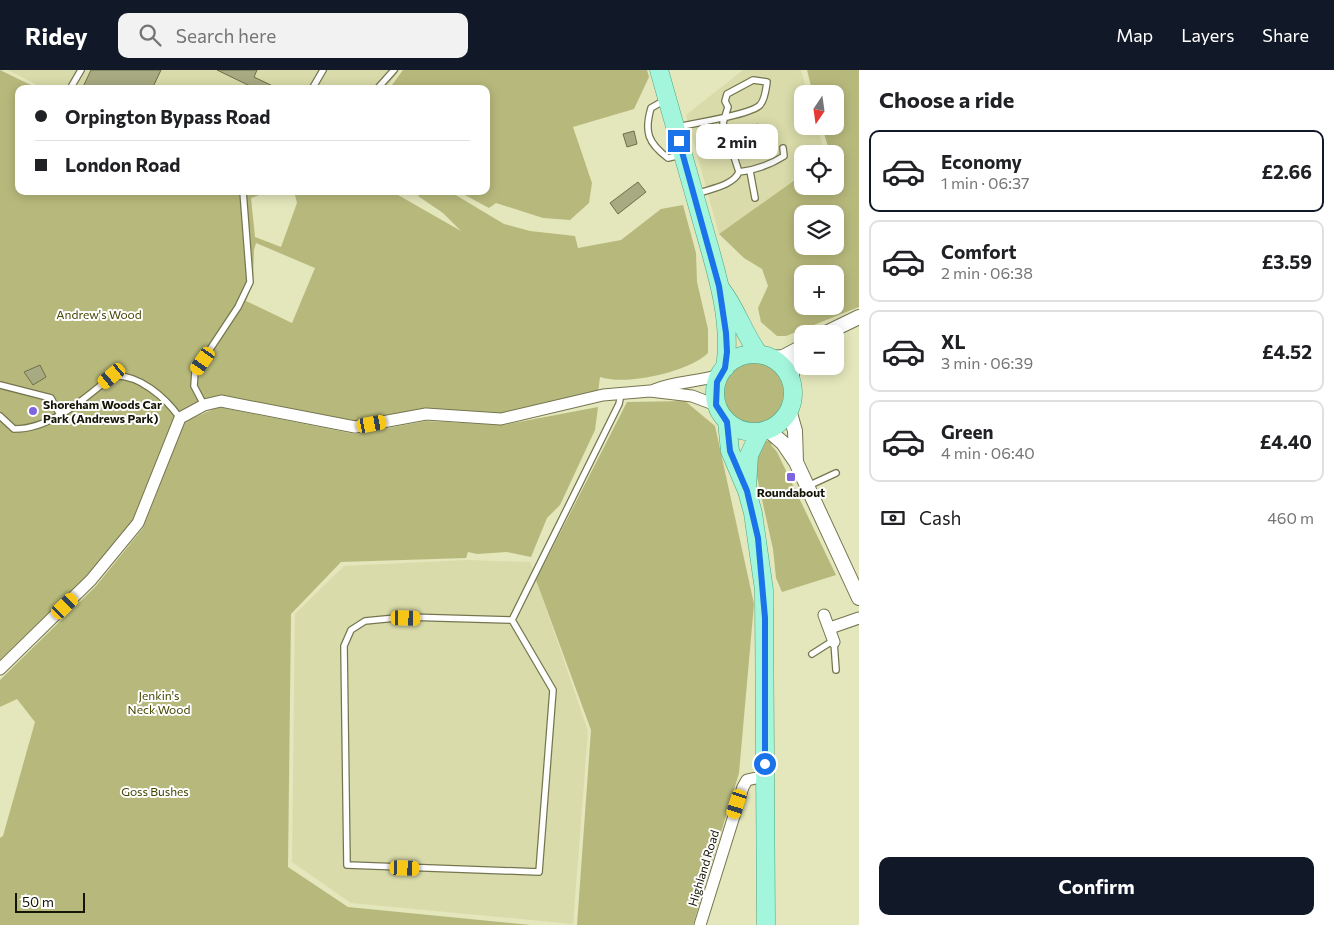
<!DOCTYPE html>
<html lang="en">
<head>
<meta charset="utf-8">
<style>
	body { margin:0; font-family:Commissioner,sans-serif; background:#f2f2f2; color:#202124; height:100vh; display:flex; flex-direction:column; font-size:19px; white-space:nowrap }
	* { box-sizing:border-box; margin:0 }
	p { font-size:16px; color:#757577 }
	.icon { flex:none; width:28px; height:28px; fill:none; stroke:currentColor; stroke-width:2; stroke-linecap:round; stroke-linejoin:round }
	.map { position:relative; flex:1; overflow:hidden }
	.details { display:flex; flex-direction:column; background:#fff; width:475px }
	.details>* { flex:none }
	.hud { position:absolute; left:15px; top:15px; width:475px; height:110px; border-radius:10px; box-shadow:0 2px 12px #0003; display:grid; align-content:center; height:110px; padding:0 20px; background:#fff }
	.needle { width:32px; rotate:193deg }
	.buttons { position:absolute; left:794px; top:15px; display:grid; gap:10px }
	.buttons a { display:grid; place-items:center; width:50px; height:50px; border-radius:10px; background:#fff; box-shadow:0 2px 12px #0003; font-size:25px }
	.scale { position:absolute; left:15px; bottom:12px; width:70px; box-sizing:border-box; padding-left:5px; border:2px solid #151506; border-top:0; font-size:14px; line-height:18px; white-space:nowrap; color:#151506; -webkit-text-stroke:4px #fff; paint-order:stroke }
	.end { position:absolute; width:22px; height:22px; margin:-11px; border:6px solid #1a73e8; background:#fff; box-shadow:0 0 0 2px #fff }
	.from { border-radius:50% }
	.bubble { position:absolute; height:35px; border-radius:10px; background:#fff; box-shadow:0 2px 12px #0003; font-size:16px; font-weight:700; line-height:35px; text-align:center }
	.car { position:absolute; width:15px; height:30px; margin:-15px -8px; border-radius:6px; box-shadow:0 0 4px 1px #0007; background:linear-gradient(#f5c518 24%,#345 0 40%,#f5c518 0 76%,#345 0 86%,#f5c518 0) }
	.hud b { display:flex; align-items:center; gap:18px; height:48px; font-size:19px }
	.hud b+b { border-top:1px solid #e0e0e0 }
	.hud i { width:12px; height:12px; background:#202124 }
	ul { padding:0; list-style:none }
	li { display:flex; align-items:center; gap:15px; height:82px; margin:0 10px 8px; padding:0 10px; border:2px solid #e0e0e0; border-radius:10px }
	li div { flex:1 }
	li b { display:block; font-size:19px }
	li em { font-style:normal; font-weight:700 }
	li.selected { border-color:#111827 }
	li>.icon { width:45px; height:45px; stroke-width:1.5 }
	h2 { padding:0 20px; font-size:22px; line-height:60px }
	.pay { display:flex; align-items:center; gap:12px; height:55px; padding:0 20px; font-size:19px }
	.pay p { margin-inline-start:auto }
	.primary-button { display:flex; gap:10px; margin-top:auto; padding:10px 20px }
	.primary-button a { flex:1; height:58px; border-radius:10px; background:#111827; color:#fff; font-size:20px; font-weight:700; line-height:58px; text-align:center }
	header { display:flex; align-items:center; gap:30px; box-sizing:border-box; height:70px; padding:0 25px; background:#111827; color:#fff }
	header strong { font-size:24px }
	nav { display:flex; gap:28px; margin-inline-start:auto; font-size:18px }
	.search { width:350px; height:45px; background:#f2f2f2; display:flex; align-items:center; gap:12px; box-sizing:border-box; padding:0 18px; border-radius:10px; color:#757577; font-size:19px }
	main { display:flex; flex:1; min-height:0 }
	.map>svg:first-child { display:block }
	.built { fill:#dadbaa }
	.green { fill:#b7b97c; fill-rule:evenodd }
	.building { fill:#a8aa81; stroke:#6e6f48 }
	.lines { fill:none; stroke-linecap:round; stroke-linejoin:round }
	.service-casing { stroke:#757650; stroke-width:8 }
	.minor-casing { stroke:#757650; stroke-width:13 }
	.tertiary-casing { stroke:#757650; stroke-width:16 }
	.primary-casing { stroke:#4aa382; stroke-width:19 }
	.service { stroke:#fff; stroke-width:5.5 }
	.minor { stroke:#fff; stroke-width:11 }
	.tertiary { stroke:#fff; stroke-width:14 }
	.primary { stroke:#a3f6dc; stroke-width:18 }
	.route { stroke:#1a73e8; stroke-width:6 }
	.poi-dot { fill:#7e64df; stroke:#fff; stroke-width:2 }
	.labels { text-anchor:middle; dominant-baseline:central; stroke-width:4; stroke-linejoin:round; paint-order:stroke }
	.park-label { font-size:12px; fill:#454502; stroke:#fff }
	.poi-label { font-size:12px; font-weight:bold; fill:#151506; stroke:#fff; text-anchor:start }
	.street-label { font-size:12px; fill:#151506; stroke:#fff }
</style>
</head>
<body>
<header>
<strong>Ridey</strong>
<div class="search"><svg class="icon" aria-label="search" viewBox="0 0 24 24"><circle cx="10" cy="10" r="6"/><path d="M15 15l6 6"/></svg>Search here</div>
<nav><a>Map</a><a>Layers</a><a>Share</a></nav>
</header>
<main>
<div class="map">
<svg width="859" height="855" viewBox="0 0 859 855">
	<rect width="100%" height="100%" fill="#e4e6bb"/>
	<path class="built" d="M8,0H400L385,19H45Z
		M743,0H801L808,24H802V56H817L825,84H802V105L768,132L719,164L686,45Z
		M466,490L530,492L588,661L573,854L351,833L292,792L295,544L344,496Z"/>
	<path class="green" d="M0,0L39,19H19V121H243L249,124L254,121H270L251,128L255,167L281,177L297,133L294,121H391L461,161L443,143L418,126L422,121H449L504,154L530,161L575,166L578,178L621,170L661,139L683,135L696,183L697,212L708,259V283C689,302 626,316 600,307L598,323L501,344L357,351L220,327C202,330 186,336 174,350L133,451L93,502L0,591ZM256,173L315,198L292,253L246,231L253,213L254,180Z
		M403,0H647L649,7L634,39L573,57L592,113L589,133L570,150L543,148L496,133L489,138L463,124L461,121H486V19H389Z
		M807,0H859V237L786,266H777L761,252L758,238L768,216L762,199L744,188L719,164L802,105V116H835V84H830L822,56H835V24H813ZM802,144H835V176H802ZM802,204H835V236H802Z
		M722 324a32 32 0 1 1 64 0a32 32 0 1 1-64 0Z
		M685,331L715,356L754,534L739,703L693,855H577L591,660L536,510L627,332Z
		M218,337L355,364L426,351L503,355L598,337L595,360L560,435L547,448L531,487L507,482L477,484L468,482L466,488L341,492L291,544L288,797L348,837L531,855H0V768L3,766L35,652L17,629L0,637V610L96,516L143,458L184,352Z
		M764,370L773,372L771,375L777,382L836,505L782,522L776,508L773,479L755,398L760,378Z"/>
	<path class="building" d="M91,0H161L152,19H82Z
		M217,0H257L254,7L279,19H248L250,16Z
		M758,54L765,80L756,82L754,76L748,78L744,64L751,62L749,56Z
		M634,61L637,74L627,77L623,64Z
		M638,112L646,122L618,144L610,133Z
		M40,295L46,307L33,315L24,302Z"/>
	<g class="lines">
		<g class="service-casing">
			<path id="service" d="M70,19L81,0
				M312,19L323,0
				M377,19L394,0
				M665,30L651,38C644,62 648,73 668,88L681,85
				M677,57C694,53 751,45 760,35C765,30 766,19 767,12L753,10L727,24L725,31L728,37L723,53L739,102C733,116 709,119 696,124
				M750,101L755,128
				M739,102C755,100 770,95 784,86L783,78
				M0,315L51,328L60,345
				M204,335L194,316L195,302L238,237L250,212L243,121
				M0,346L14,359C51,359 84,329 112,306C139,304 165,327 180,348
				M808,416L836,403
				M406,547L512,550L553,620L539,802L347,795L344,576L351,560L365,551Z
				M512,550L619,334L621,324
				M834,572L836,600
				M812,584L834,570"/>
		</g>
		<g class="minor-casing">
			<path id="minor" d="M654,320C675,311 699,312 720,305
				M824,545L834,572
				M830,558L859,548
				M0,599L91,510L138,453L180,348L204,335L221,331L355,357L426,344L501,349L603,325L650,321L692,326L716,335
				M700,855L743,717L747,710L765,706"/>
		</g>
		<g class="tertiary-casing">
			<path id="tertiary" d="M824,264L859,247
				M771,288L783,287L802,277
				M791,310L794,291L802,279
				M789,340L795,361L796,392
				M768,360L783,373L796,392L859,528"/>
		</g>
		<g class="primary-casing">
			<path id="primary" d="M659,0C673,49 687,98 701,148C714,195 733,248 725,298
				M721,219C737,239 744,265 759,284
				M715 323a39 39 0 1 1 78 0a39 39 0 1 1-78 0Z
				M727,352L730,381L747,421L753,443L764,520L766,855
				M747,418L749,385L760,362"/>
		</g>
		<use href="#service" class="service"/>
		<use href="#minor" class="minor"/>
		<use href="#tertiary" class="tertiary"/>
		<use href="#primary" class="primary"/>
	</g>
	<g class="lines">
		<path class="route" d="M679,71L719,216L726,263L727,282L725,298L717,312L716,335L727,352L730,381L747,421L758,468L765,548V694"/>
	</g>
	<g class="poi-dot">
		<circle cx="33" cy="341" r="5"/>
		<rect x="786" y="402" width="10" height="10" rx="2.5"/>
	</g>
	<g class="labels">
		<g class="park-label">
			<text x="99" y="244">Andrew's Wood</text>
			<text x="159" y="625">Jenkin's<tspan x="159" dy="14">Neck Wood</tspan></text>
			<text x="155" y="721">Goss Bushes</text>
		</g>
		<g class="poi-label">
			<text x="43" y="334">Shoreham Woods Car<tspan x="43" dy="14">Park (Andrews Park)</tspan></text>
			<text x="791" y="422" text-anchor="middle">Roundabout</text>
		</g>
		<g class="street-label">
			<text transform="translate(703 798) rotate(-73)">Highland Road</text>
		</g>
	</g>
</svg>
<div class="buttons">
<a><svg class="needle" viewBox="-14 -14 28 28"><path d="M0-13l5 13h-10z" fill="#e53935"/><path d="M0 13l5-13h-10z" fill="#757577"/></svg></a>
<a><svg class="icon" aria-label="locate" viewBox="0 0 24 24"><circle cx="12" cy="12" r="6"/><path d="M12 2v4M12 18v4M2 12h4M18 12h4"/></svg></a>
<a><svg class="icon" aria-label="layers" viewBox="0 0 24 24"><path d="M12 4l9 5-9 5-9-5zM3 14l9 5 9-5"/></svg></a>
<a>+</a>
<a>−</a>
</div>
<div class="scale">50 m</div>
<i class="end from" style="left:765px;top:694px"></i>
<i class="end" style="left:679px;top:71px"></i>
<div class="bubble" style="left:696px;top:54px;width:82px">2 min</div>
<i class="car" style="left:203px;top:291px;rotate:215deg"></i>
<i class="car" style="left:112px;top:306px;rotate:230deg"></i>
<i class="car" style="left:372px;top:354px;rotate:80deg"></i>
<i class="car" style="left:65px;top:536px;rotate:46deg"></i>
<i class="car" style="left:406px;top:548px;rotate:91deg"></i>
<i class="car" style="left:737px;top:734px;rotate:198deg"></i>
<i class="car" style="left:405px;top:798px;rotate:92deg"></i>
<div class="hud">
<b><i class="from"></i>Orpington Bypass Road</b>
<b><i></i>London Road</b>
</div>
</div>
<section class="details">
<h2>Choose a ride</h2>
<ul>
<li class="selected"><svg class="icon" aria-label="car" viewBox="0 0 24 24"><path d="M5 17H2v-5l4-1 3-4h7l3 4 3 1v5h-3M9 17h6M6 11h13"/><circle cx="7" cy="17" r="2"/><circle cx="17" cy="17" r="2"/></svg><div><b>Economy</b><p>1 min · 06:37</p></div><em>£2.66</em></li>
<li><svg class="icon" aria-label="car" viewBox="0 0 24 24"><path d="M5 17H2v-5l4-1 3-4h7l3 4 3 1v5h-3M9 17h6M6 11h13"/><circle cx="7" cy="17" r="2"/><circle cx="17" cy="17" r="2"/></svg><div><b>Comfort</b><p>2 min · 06:38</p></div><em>£3.59</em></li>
<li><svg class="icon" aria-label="car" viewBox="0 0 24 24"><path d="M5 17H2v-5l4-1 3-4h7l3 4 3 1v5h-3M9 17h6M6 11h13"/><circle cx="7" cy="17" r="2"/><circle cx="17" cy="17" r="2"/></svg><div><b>XL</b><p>3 min · 06:39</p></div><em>£4.52</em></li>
<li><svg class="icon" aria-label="car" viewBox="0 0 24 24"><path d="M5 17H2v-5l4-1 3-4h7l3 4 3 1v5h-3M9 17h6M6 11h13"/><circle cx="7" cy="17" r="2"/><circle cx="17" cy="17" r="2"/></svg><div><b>Green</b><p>4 min · 06:40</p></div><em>£4.40</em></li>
</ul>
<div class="pay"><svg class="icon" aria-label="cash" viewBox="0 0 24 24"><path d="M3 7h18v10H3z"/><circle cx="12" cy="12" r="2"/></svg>Cash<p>460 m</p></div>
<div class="primary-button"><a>Confirm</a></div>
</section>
</main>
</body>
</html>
